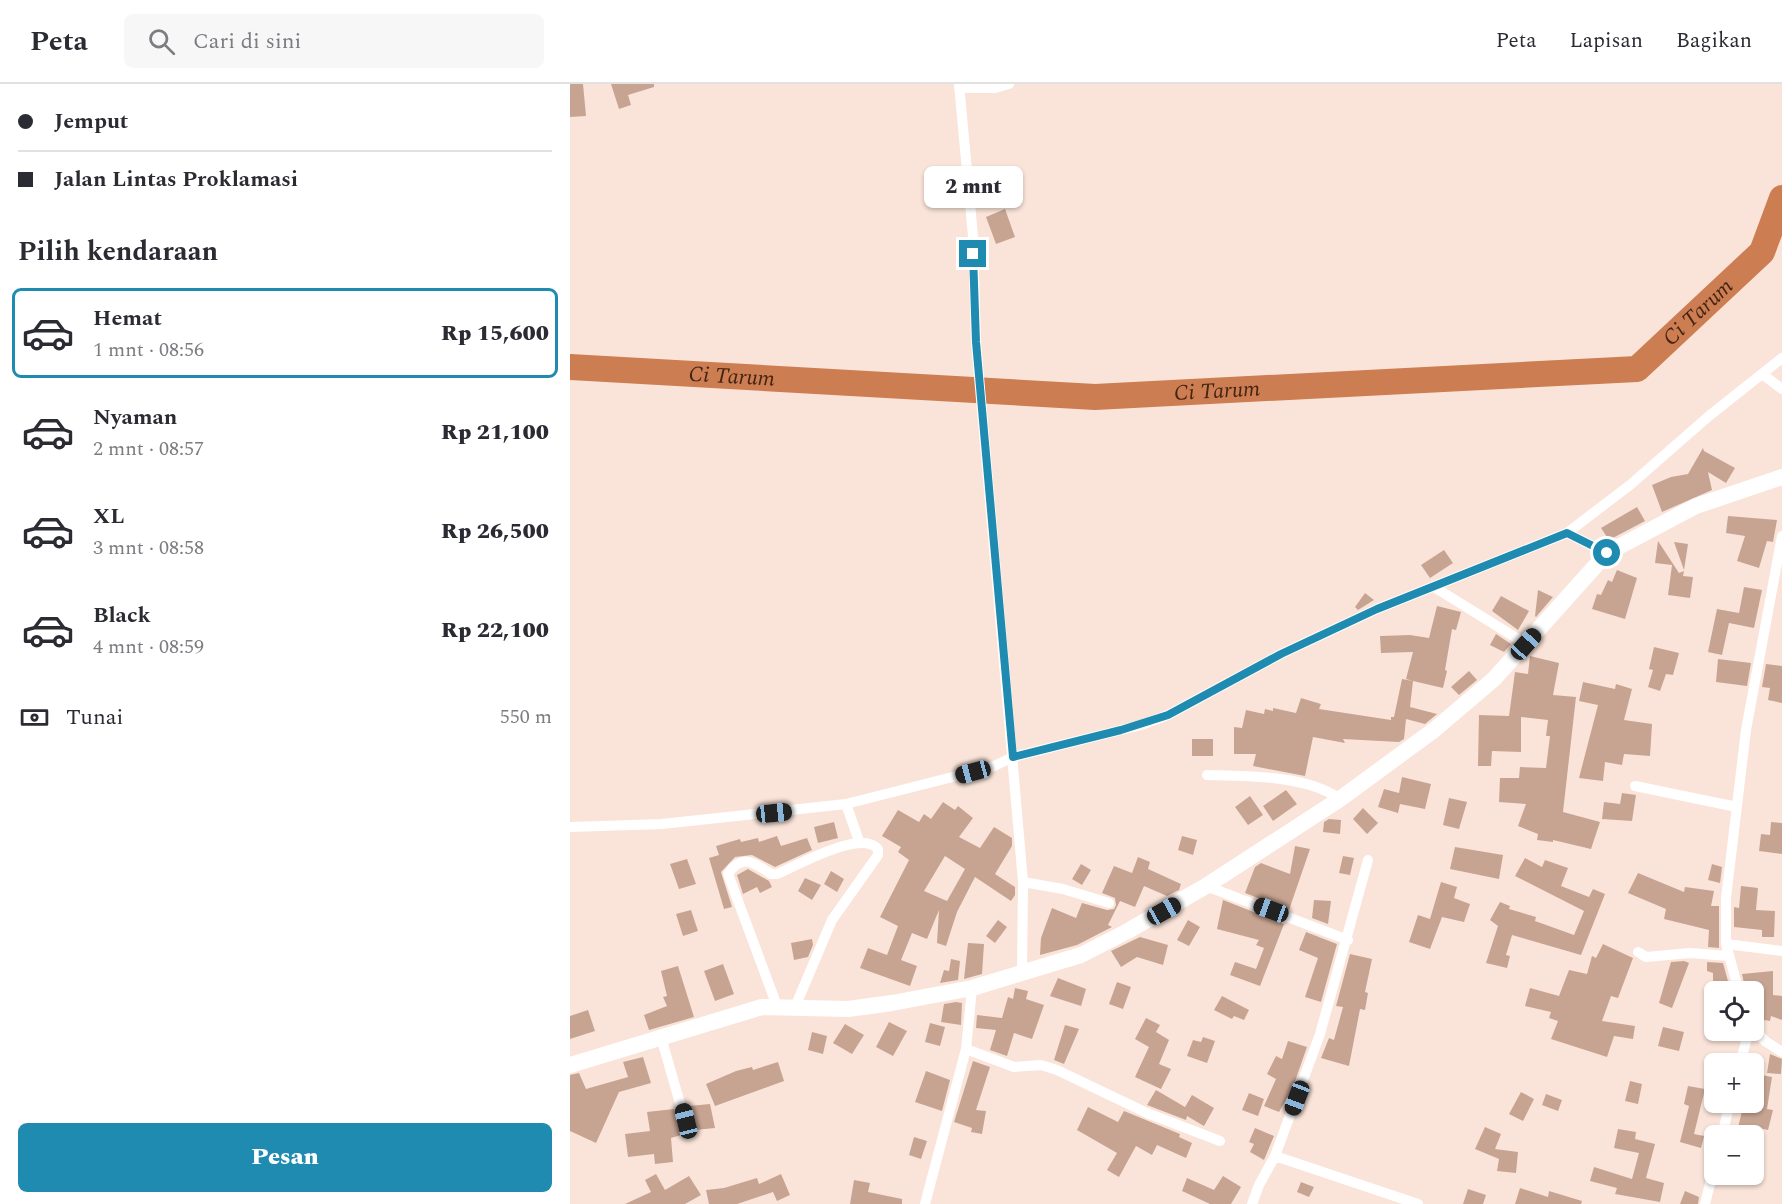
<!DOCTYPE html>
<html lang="id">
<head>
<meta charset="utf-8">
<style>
	body { margin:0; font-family:Spectral,serif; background:#f7f7f7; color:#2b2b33; height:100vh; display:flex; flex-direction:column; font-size:22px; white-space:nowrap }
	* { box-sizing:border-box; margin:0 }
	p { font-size:20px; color:#7c7c81 }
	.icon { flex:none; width:33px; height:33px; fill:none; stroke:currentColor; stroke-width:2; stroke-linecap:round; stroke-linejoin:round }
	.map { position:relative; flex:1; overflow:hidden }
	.details { display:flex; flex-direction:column; background:#fff; width:570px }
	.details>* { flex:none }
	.top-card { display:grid; align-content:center; height:132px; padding:0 18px; background:#fff }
	.fabs { position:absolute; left:1134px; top:897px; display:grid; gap:12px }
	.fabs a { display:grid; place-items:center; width:60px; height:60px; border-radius:9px; background:#fff; box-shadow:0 2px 4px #0004; font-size:30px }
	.end { position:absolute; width:27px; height:27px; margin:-14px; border:8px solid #1f8bb1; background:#fff; box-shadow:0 0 0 3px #fff }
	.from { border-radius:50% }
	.bubble { position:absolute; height:42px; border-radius:9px; background:#fff; box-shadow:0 2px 4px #0004; font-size:20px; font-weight:800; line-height:42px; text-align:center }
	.car { position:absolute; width:18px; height:36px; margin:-18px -9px; border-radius:8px; box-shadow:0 0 4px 2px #0007; background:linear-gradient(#222 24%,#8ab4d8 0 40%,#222 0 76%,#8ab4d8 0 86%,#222 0) }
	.top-card b { display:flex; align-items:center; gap:21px; height:57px; font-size:22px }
	.top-card b+b { border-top:2px solid #e1e1e2 }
	.top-card i { width:15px; height:15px; background:#2b2b33 }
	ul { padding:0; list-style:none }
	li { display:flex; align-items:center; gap:18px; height:90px; margin:0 12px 9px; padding:0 6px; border:3px solid transparent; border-radius:9px }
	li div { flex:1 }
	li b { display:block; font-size:22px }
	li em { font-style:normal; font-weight:800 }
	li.active { border-color:#1f8bb1 }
	li>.icon { width:54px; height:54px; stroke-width:1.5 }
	h2 { padding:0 18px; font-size:27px; line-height:72px }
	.pay { display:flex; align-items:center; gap:15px; height:66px; padding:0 18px; font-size:22px }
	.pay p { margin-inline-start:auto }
	.primary-button { display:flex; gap:12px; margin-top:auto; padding:12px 18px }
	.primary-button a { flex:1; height:69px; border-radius:9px; background:#1f8bb1; color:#fff; font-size:24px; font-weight:800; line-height:69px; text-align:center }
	header { display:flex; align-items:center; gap:36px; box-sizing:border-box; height:84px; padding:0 30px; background:#fff; border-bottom:2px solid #e1e1e2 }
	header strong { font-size:28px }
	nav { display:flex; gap:33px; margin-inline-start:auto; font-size:21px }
	.search { width:420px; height:54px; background:#f7f7f7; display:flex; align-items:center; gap:15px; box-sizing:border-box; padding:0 21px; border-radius:9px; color:#7c7c81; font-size:22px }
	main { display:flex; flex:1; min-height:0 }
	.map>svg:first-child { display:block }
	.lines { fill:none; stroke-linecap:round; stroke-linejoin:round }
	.river { stroke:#cd7d52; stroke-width:26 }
	.building { fill:#c7a492; fill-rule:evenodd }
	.street { stroke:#fff; stroke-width:10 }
	.secondary { stroke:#fff; stroke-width:16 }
	.route { stroke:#1f8bb1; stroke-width:8 }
	.labels { text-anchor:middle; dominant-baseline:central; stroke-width:4.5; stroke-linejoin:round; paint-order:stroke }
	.water-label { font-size:22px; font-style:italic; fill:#452412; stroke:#fcf5f1 }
</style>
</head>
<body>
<header>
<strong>Peta</strong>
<div class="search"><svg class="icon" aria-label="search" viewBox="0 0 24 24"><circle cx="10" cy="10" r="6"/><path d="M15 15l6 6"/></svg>Cari di sini</div>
<nav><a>Peta</a><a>Lapisan</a><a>Bagikan</a></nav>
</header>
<main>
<section class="details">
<div class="top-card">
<b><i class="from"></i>Jemput</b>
<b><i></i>Jalan Lintas Proklamasi</b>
</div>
<h2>Pilih kendaraan</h2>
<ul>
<li class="active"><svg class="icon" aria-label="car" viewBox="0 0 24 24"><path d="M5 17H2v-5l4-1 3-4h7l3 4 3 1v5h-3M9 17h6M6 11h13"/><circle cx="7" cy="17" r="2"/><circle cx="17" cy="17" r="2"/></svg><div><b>Hemat</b><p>1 mnt · 08:56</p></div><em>Rp 15,600</em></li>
<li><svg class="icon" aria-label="car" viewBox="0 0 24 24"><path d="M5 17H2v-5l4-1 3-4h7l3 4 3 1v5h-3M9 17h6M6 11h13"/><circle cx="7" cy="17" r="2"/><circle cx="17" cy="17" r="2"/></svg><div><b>Nyaman</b><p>2 mnt · 08:57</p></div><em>Rp 21,100</em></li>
<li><svg class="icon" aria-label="car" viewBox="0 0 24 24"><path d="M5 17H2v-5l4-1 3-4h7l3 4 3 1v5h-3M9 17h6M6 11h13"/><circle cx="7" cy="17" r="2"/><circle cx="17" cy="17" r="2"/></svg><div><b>XL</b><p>3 mnt · 08:58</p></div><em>Rp 26,500</em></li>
<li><svg class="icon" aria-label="car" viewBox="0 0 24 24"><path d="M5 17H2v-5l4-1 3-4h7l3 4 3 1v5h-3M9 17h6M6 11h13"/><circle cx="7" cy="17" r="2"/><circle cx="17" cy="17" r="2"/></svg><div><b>Black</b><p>4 mnt · 08:59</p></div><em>Rp 22,100</em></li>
</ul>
<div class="pay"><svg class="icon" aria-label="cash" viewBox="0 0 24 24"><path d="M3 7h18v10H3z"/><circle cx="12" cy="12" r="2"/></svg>Tunai<p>550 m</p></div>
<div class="primary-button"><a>Pesan</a></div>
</section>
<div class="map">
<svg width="1212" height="1120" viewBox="0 0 1212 1120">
	<rect width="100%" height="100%" fill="#fae4d9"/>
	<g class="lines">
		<path class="river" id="s1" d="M0,283L525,313L1067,285L1192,168L1212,114"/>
	</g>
	<path class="building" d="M0,0H13L16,32L0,33Z
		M41,0H84V3L58,11L61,21L49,25Z
		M435,125L445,153L426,160L416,133Z
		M1133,364L1134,367L1165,384L1156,399L1138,388L1142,406L1092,428L1082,401L1101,393L1118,390Z
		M1067,423L1075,437L1039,456L1031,444Z
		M1158,432L1207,436L1203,458L1197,457L1189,484L1167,477L1175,452L1156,449Z
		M1088,457L1109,489L1114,487L1113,492L1123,493L1120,514L1098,511L1102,481L1085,479Z
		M1104,458L1118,460L1114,486Z
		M874,466L883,479L860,494L851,481Z
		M1047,486L1067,494L1055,535L1022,525L1027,510L1031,511L1038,496L1042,498Z
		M1174,503L1192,506L1184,544L1159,539L1152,571L1138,568L1147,525L1169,529Z
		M968,506L983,513L966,533L965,532Z
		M795,509L804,516L788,526L785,523Z
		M931,512L959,527L948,546L922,527Z
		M867,522L891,528L886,546L882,545L875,586L877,587L873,604L843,597L840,623L867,630L855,640L836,635L834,655L829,658L773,655L775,659L743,653L735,692L683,682L686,670H664V643L672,644L676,626L694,630L695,625L703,627V624L726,629L731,614L751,620L749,625L821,636V633H824L832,595L843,597L836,595L843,568L811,569L810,552L840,551L859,554Z
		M926,550L941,560L934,568L920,561Z
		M1084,563L1109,569L1103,591L1096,590L1090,607L1078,603L1083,586L1079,585Z
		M960,572L989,579L983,611L1006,613L993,728L1030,738L1021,765L983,756V758L967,756L968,750L948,742L956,720L929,718L930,694H949L950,683L976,684L980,652H976L978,636L951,633V668L922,667L921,682H908L909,631L939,632L945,588L958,590Z
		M1148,575L1181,579L1177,602L1146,598Z
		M1196,580L1212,582V619L1198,616L1200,604L1192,603Z
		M899,587L907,596L889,611L881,603Z
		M1013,598L1045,605L1046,600L1062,605L1054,636L1082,640L1080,672L1054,670L1052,681L1035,678L1033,697L1009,694L1028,621L1009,617Z
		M622,655H643V672H622Z
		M832,693L861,700L855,725L830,720L828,729L808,723L814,705L829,709Z
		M716,706L727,720L703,737L693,722Z
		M1052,709L1066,711L1062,737L1032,735L1034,718L1050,720Z
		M680,712L693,731L678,741L665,723Z
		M879,714L897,718L889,745L873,741Z
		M373,718L385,726L388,722L403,734L389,753L410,764L424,743L442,754V762L425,790L445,803V811L441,817L405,793L387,828L376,862L367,859L369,826L357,855L342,849L331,876L347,882L340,902L290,884L298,864L317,871L328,842L310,833L339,776L328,768L331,763L312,752L328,726L349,738L354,730L361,735ZM375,772L395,785L377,817L354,807Z
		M793,724L808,739L797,750L783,735Z
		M759,735L771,736L770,750L753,748L754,738Z
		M264,738L268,754L248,759L244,743Z
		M1201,738L1212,739V770L1189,767L1191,750L1200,751Z
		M207,752L211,762L237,754L242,766L205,783L182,771L165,773L151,788L162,823L154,825L139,774L149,771L146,762L170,755L171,758L188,754L189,758Z
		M612,752L627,756L623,771L608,766Z
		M725,762L740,765L719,826L675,809L685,783L691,779L720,790Z
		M885,763L933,771L929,795L880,785Z
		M773,772L784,774L780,791L769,789Z
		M568,773L580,778L578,785L611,800L609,806L597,812L574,802L565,823L550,817L538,841L542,843L507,861L470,871L471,854L482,824L506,834L512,819L537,826L544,825L546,821L545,814L532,809L544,782L562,789Z
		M955,774L972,783L975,776L998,784L991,802L1019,813L1023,805L1035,810L1011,871L942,851L936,871L940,872L937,884L916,879L928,842L920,836L930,818L940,822L939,825L966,833L965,837L1004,851L1014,827L945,792Z
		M117,775L126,800L109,805L100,780Z
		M511,780L521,786L512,801L502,795Z
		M1142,780L1152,783L1150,799L1138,796Z
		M178,785L199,797L202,803L190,809L187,803L173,810L167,791Z
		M261,787L274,795L267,808L254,800Z
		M1068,789L1114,808L1115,803L1144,807L1141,822H1149V864L1138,863L1139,846L1094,835L1096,825L1058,809Z
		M235,794L251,801L242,816L228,807Z
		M871,798L887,803L884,814L900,820L894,838L872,833L860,865L839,858L848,831L860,835Z
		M1171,802L1188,804L1186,826L1205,827L1204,853H1192V846L1164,843V823L1169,824Z
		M653,816L714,840L690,902L660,891L665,878L686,885L694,864L686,861L689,856L647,845Z
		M744,816L761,817L758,840L742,834Z
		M121,826L128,847L113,852L106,830Z
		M428,836L437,843L425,859L416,852Z
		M618,836L630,843L619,862L607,856Z
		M736,848L767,860L751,918L735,913L748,874L729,866Z
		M570,853L598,861L593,881L567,873L551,883L541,867Z
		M242,855L243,861L238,873L224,876L221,859Z
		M398,859L414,860L412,890L394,895Z
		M1033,860L1063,874L1048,914L1041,912L1032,937L1065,942L1063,955L1044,952L1037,973L981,955L988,937L979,934L981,928L955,922L960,904L989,912L999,886L1017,890L1022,872L1026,874Z
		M780,870L802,875L795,908L798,909L795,926L790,925L779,982L751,974L759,954L764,956L773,923L766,922Z
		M381,875L390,877L388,896L370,899L374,886L379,887Z
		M1114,877L1119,879L1102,924L1089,919L1101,878Z
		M1137,878L1153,879L1161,908L1143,904V889L1137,887Z
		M153,880L164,910L145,917L134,887Z
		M108,882L124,933L79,946L74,931L97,922L93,913L97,912L91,887Z
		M1203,887V911L1212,912V936L1201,932L1200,937L1189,935L1192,914L1184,915V908H1176L1172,890Z
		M488,894L516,905L511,922L480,912Z
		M547,898L561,903L553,925L539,920Z
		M445,904L458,907L456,915L474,921L462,955L444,949L437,972L420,966L426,946L406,944L407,931L432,934L438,913L443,915Z
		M652,912L679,926L674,936L664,932L662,935L644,926Z
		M386,918L392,919L391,941L371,938L374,920Z
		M18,926L25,947L0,955V932Z
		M576,934L590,941L586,948L599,956L589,980L601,985L591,1005L565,993L579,963L565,955Z
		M319,938L337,947L323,972L306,963Z
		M360,939L375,943L370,962L355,958Z
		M275,940L294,951L282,970L263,959Z
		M495,941L509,945L494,980L484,976Z
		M1093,943L1114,948L1109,967L1088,962Z
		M242,948L257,952L253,970L238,966Z
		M633,953L645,957L637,979L617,972L623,956L631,958Z
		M718,957L737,963L723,1003L709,1028L694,1022L706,995L697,990L706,972L712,975Z
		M1200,970L1212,975L1211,990L1197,989Z
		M73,973L81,999L49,1008L26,1059L0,1047V991L9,989L16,1005L58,993L53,978Z
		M403,977L420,983L406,1026L416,1027L412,1050L401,1048L402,1044L384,1038Z
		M208,978L214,997L145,1022L136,1000L166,987L182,983L183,986Z
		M356,987L380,996L372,1027L345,1018Z
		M1186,990L1202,993L1197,1025L1203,1026L1198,1046L1189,1044L1188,1052H1166L1173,1023L1184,1025Z
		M1060,997L1072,1000L1068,1020L1055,1017Z
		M1118,1002L1135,1005L1124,1050L1134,1052L1131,1064L1110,1058L1119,1022L1114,1020Z
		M586,1006L615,1023L622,1011L644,1024L634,1042L617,1032L616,1036L577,1021Z
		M951,1008L964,1015L953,1037L939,1030Z
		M679,1009L694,1015L688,1032L672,1026Z
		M976,1010L992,1016L988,1027L972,1021Z
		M140,1020L145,1044L125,1046L119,1022Z
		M518,1023L548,1038L554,1027L610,1050L609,1053L622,1059L616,1074L587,1061L582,1071L566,1062L549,1093L537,1086L547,1069L507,1046Z
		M104,1025L111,1051L101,1054L103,1078L85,1080L84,1070L58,1073L55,1050L80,1047L77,1028Z
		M915,1043L931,1050L925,1065L948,1068L946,1089L927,1087L929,1075L905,1065Z
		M685,1044L704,1052L694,1076L680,1068L684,1060L679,1058Z
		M1048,1045L1066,1048L1065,1055L1085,1060L1076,1094L1094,1099L1090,1118L1045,1110L1047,1104L1020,1097L1024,1083L1062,1095L1069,1069L1044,1064Z
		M344,1053L357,1057L351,1075L339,1071Z
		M86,1090L95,1106L119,1092L131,1111L115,1120H55L81,1108L75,1096Z
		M211,1090L220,1111L207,1117L203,1108L167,1120H139L136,1106L154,1104L187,1094L189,1100Z
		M653,1092L671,1103L661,1120H640L612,1107L617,1094L644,1106Z
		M284,1096L300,1099L298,1108L332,1115V1120H280Z
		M731,1098L744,1103L739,1113L727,1108Z
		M950,1104L978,1113L979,1107L1012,1117L1011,1120H945Z
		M898,1105L916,1111L913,1120H893Z
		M1115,1107L1129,1113L1128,1120H1110Z"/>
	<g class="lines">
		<path class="street" d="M389,0L403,152L406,258L453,798L452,890
			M389,4H425L439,0
			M1192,290L1212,305
			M997,449L1037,469
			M864,503L956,560
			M637,691C677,692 737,691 770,715
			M1065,702L1167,723
			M276,720L289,757
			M0,743L92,740L276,720L422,683L443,673L571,641L598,631L711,570L807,525L997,449L1060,401L1139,332L1212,274
			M453,798L493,805L539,819
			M636,802L778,856
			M1156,860L1212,867
			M1068,868L1076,873L1120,869L1159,872
			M1169,908L1156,860V814L1176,646L1212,452
			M207,922L158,790C173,768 186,780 201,790H207C228,781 291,745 308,765V771L262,836L225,923
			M1184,945L1195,957L1212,968
			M91,953L119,1051
			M396,965L444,983L471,981L487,986L577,1029L650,1057
			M1170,980L1179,946
			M1152,1052L1160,1018
			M705,1072L848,1120
			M355,1120L396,965L402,904
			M682,1120L689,1101L705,1072L750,950L798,776
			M1135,1120L1144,1084"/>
		<path class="secondary" d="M0,981L192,923L278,925L322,919L402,904L511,871L556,848L636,802L770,715L864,646L924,595L1037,469L1126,422L1212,393"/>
	</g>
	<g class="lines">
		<path class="route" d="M403,170L406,258L443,673L551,646L598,631L711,570L807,525L997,449L1037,469"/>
	</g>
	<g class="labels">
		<g class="water-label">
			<text stroke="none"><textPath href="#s1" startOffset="1152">Ci Tarum</textPath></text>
			<text stroke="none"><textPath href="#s1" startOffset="162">Ci Tarum</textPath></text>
			<text stroke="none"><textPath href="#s1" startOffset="648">Ci Tarum</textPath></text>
		</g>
	</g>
</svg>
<div class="fabs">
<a><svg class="icon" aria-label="locate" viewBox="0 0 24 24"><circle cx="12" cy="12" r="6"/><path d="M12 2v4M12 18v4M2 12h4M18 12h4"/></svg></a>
<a>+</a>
<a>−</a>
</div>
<i class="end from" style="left:1037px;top:469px"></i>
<i class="end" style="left:403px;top:170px"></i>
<div class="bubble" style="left:354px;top:82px;width:99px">2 mnt</div>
<i class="car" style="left:956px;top:560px;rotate:42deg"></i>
<i class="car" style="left:403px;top:688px;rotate:255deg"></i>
<i class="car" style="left:204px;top:729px;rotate:84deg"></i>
<i class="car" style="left:701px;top:826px;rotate:290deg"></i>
<i class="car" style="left:594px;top:827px;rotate:61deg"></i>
<i class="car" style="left:727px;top:1014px;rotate:201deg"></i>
<i class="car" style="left:116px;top:1037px;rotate:346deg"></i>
</div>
</main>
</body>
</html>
